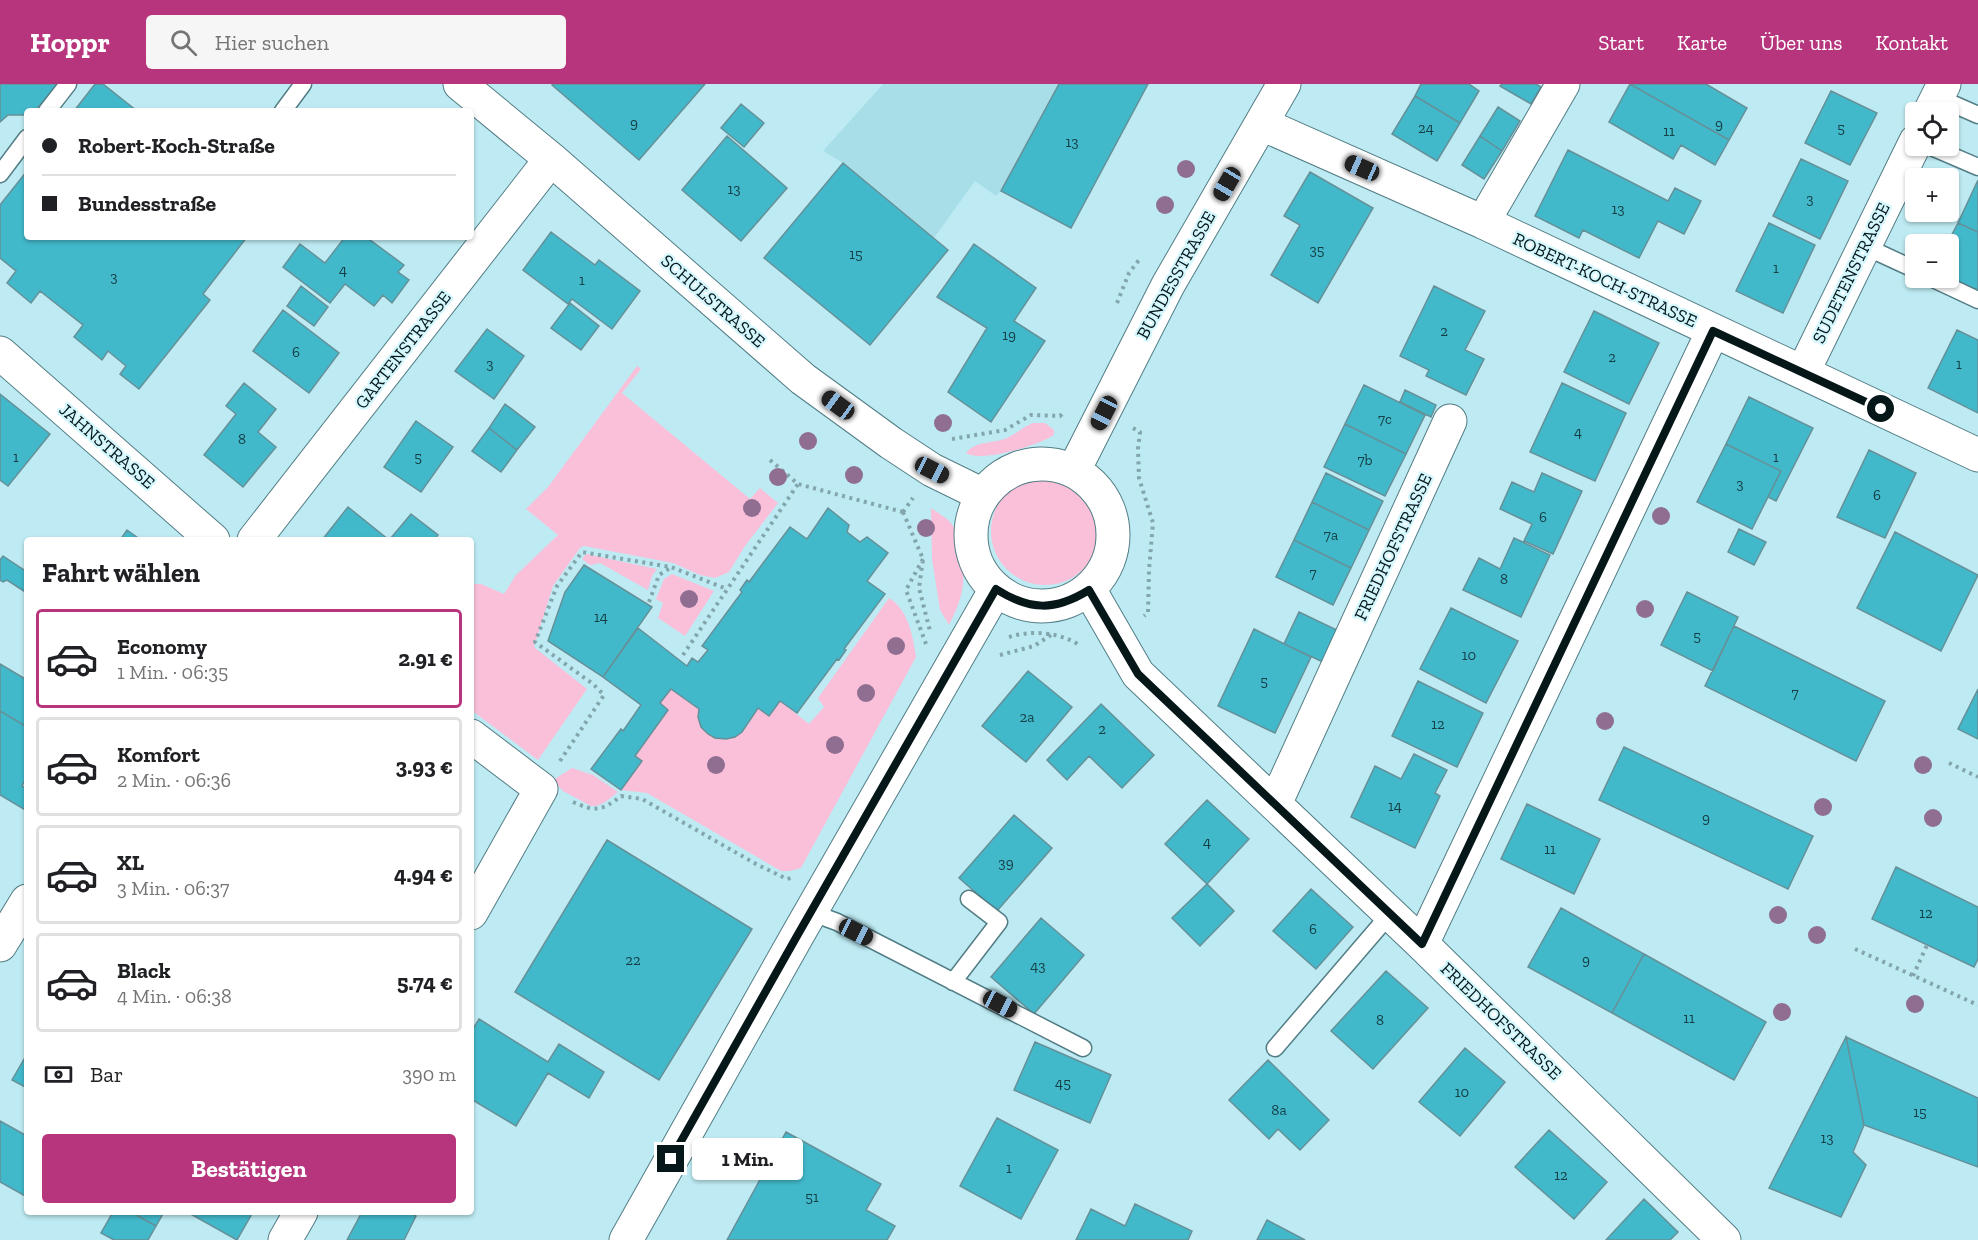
<!DOCTYPE html>
<html lang="de">
<head>
<meta charset="utf-8">
<style>
	body { margin:0; font-family:"Zilla Slab",serif; background:#f6f6f6; color:#202124; height:100vh; display:flex; flex-direction:column; font-size:22px; white-space:nowrap }
	* { box-sizing:border-box; margin:0 }
	p { font-size:20px; color:#757577 }
	.icon { flex:none; width:33px; height:33px; fill:none; stroke:currentColor; stroke-width:2; stroke-linecap:round; stroke-linejoin:round }
	.map { position:relative; flex:1; overflow:hidden }
	.panel { position:absolute; left:24px; top:453px; width:450px; height:678px; display:flex; flex-direction:column; background:#fff; border-radius:6px; box-shadow:0 2px 4px #0004 }
	.panel>* { flex:none }
	.guide { position:absolute; left:24px; top:24px; width:450px; height:132px; border-radius:6px; box-shadow:0 2px 4px #0004; display:grid; align-content:center; height:132px; padding:0 18px; background:#fff }
	.tools { position:absolute; left:1905px; top:18px; display:grid; gap:12px }
	.tools a { display:grid; place-items:center; width:54px; height:54px; border-radius:6px; background:#fff; box-shadow:0 2px 4px #0004; font-size:30px }
	.end { position:absolute; width:27px; height:27px; margin:-14px; border:8px solid #06171a; background:#fff; box-shadow:0 0 0 3px #fff }
	.from { border-radius:50% }
	.bubble { position:absolute; height:42px; border-radius:6px; background:#fff; box-shadow:0 2px 4px #0004; font-size:20px; font-weight:700; line-height:42px; text-align:center }
	.car { position:absolute; width:18px; height:36px; margin:-18px -9px; border-radius:8px; box-shadow:0 0 4px 2px #0007; background:linear-gradient(#222 24%,#8ab4d8 0 40%,#222 0 76%,#8ab4d8 0 86%,#222 0) }
	.guide b { display:flex; align-items:center; gap:21px; height:57px; font-size:22px }
	.guide b+b { border-top:2px solid #e0e0e0 }
	.guide i { width:15px; height:15px; background:#202124 }
	ul { padding:0; list-style:none }
	li { display:flex; align-items:center; gap:18px; height:99px; margin:0 12px 9px; padding:0 6px; border:3px solid #e0e0e0; border-radius:6px }
	li div { flex:1 }
	li b { display:block; font-size:22px }
	li em { font-style:normal; font-weight:700 }
	li.current { border-color:#b7357d }
	li>.icon { width:54px; height:54px; stroke-width:1.5 }
	h2 { padding:0 18px; font-size:27px; line-height:72px }
	.pay { display:flex; align-items:center; gap:15px; height:66px; padding:0 18px; font-size:22px }
	.pay p { margin-inline-start:auto }
	.primary-button { display:flex; gap:12px; margin-top:auto; padding:12px 18px }
	.primary-button a { flex:1; height:69px; border-radius:6px; background:#b7357d; color:#fff; font-size:24px; font-weight:700; line-height:69px; text-align:center }
	header { display:flex; align-items:center; gap:36px; box-sizing:border-box; height:84px; padding:0 30px; background:#b7357d; color:#fff }
	header strong { font-size:28px }
	nav { display:flex; gap:33px; margin-inline-start:auto; font-size:21px }
	.search { width:420px; height:54px; background:#f6f6f6; display:flex; align-items:center; gap:15px; box-sizing:border-box; padding:0 21px; border-radius:6px; color:#757577; font-size:22px }
	.map>svg:first-child { display:block }
	.built { fill:#a8dee8 }
	.green { fill:#fac0d9 }
	.building { fill:#42b9cb; stroke:#669098; stroke-width:1.5 }
	.lines { fill:none; stroke-linecap:round; stroke-linejoin:round }
	.lane-casing { stroke:#537d85; stroke-width:19 }
	.street-casing { stroke:#537d85; stroke-width:35 }
	.secondary-casing { stroke:#537d85; stroke-width:35 }
	.path { stroke:#82a6ac; stroke-width:4; stroke-dasharray:3 4.5; stroke-linecap:butt }
	.lane { stroke:#fff; stroke-width:16 }
	.street { stroke:#fff; stroke-width:33 }
	.secondary { stroke:#fff; stroke-width:33 }
	.tree { fill:#8f6e92 }
	.route { stroke:#06171a; stroke-width:8 }
	.labels { text-anchor:middle; dominant-baseline:central; stroke-width:4.5; stroke-linejoin:round; paint-order:stroke }
	.number-label { font-size:15px; fill:#154046 }
	.street-label { font-size:18px; fill:#06171a; stroke:#d3f7fd }
</style>
</head>
<body>
<header>
<strong>Hoppr</strong>
<div class="search"><svg class="icon" aria-label="search" viewBox="0 0 24 24"><circle cx="10" cy="10" r="6"/><path d="M15 15l6 6"/></svg>Hier suchen</div>
<nav><a>Start</a><a>Karte</a><a>Über uns</a><a>Kontakt</a></nav>
</header>
<div class="map">
<svg width="1978" height="1156" viewBox="0 0 1978 1156">
	<rect width="100%" height="100%" fill="#beebf3"/>
	<path class="built" d="M883,0H1059L1001,107L996,112L975,97L934,154L843,79L823,67Z"/>
	<path class="green" d="M637,282L641,285L622,309L750,415L760,404L778,419L745,462L729,488L715,494L700,491L673,479L584,462L580,464L553,502L534,563L587,605L538,676L471,626V500H481L504,510L516,491L558,451L526,425L548,403Z
		M1033,339H1045L1054,346V351C1040,361 980,379 966,369C977,356 993,360 1007,354C1016,350 1023,343 1033,339Z
		M991 447a54 54 0 1 1 108 0a54 54 0 1 1-108 0Z
		M931,424C938,429 948,434 953,442C958,449 960,460 961,469C966,500 963,513 949,541L940,526L932,475Z
		M586,470L657,485L652,492L648,506L600,479L590,481L582,475Z
		M672,490L714,507L685,552L658,534L663,519L656,515L664,495Z
		M889,514C908,525 913,552 916,573L801,784L790,787H781L647,709L621,706L642,678L635,672L668,626L660,619L671,605L699,625C696,646 718,663 737,652C747,646 752,633 758,624L769,632L780,617L809,640L824,623L818,614Z
		M572,684L593,691L618,708C610,714 602,723 591,722L563,707L553,696Z"/>
	<path class="building" d="M0,0H57V1L35,27H27V31H8L0,38Z
		M95,0H103L137,27H74Z
		M553,0H705L639,76L552,1Z
		M1059,0H1148L1071,144L1001,107Z
		M1421,0H1469L1479,7L1460,39L1415,12Z
		M1502,0H1536L1541,3L1531,20L1500,2Z
		M1630,0H1706L1747,24L1729,56Z
		M1630,0L1729,56L1715,81L1681,61L1673,75L1609,38Z
		M1831,7L1877,29L1850,81L1805,59Z
		M1415,12L1460,39L1437,77L1392,50Z
		M741,20L764,39L744,63L721,44Z
		M1498,23L1520,37L1502,67L1480,52Z
		M727,52L787,104L741,157L682,106Z
		M1480,52L1502,67L1484,95L1462,81Z
		M1568,66L1668,117L1675,104L1701,117L1684,150L1658,137L1639,174L1583,146L1579,154L1535,132Z
		M1801,75L1848,97L1820,155L1773,132Z
		M843,79L948,166L870,261L764,174Z
		M27,87V153H247L203,210L210,216L139,305L120,290L126,282L108,267L102,276L74,253L83,241L40,207L31,219L7,199L16,187L0,174V121Z
		M1310,88L1373,124L1318,219L1271,191L1300,141L1284,132Z
		M1978,96V148L1958,139Z
		M1769,139L1815,161L1783,229L1736,207Z
		M1958,139L1978,148V207L1948,193L1947,160Z
		M551,148L595,181L599,176L640,207L612,245L572,215L568,220L523,186Z
		M345,153H366L404,181L398,188L409,196L392,219L383,211L374,222L345,200L330,219L283,183L300,160L325,179Z
		M974,160L1036,204L1014,237L1045,257L991,338L948,308L987,244L937,213Z
		M301,202L328,223L314,242L287,222Z
		M1434,202L1485,227L1465,266L1484,275L1466,311L1426,292L1429,286L1400,272Z
		M570,219L599,242L581,266L551,244Z
		M283,226L339,269L309,309L253,267Z
		M1594,227L1659,259L1629,320L1564,288Z
		M487,245L524,272L494,315L455,287Z
		M1957,246L1978,256V329L1928,304Z
		M244,299L276,325L258,348L276,363L243,403L204,371L236,330L226,322Z
		M1562,299L1626,329L1595,397L1530,368Z
		M1364,301L1425,331L1406,370L1345,340Z
		M1405,306L1436,321L1431,333L1400,318Z
		M0,310L50,350L8,402L0,396Z
		M1749,313L1813,344L1776,417L1768,413L1781,387L1726,360Z
		M505,320L535,343L517,366L489,344Z
		M416,337L453,363L421,408L384,383Z
		M1345,340L1406,370L1385,412L1324,383Z
		M489,344L517,366L501,388L472,367Z
		M1726,360L1781,387L1752,445L1697,418Z
		M1869,366L1916,389L1885,454L1837,433Z
		M1326,389L1383,417L1369,446L1312,418Z
		M1542,389L1582,407L1553,470L1524,457L1532,440L1500,425L1512,398L1534,408Z
		M1312,418L1369,446L1351,484L1294,456Z
		M348,423L389,456H322Z
		M828,424L849,441L847,448L860,458L867,453L888,469L867,497L885,510L844,565L846,566L839,576L837,575L797,629L780,617L769,632L758,624L742,648L735,653L726,655L715,654L708,650L701,643L698,633L699,625L671,605L660,619L668,626L635,672L642,677L621,706L591,685L621,645L623,647L641,621L603,593L638,544L687,582L692,574L698,578L708,566L702,562L742,508L740,506L747,496L749,498L790,443L807,455Z
		M411,430L438,451L434,456L390,455Z
		M1739,445L1766,458L1754,481L1728,468Z
		M127,446L141,456H120Z
		M1895,448L1978,491L1941,567L1857,524Z
		M1514,454L1550,471L1521,533L1463,506L1479,474L1500,485Z
		M1294,456L1351,484L1333,521L1276,493Z
		M3,472L27,488V509L7,496L3,498L0,496V476Z
		M584,481L652,523L603,593L548,557L565,508Z
		M1687,508L1738,533L1713,587L1661,561Z
		M1451,524L1518,557L1486,619L1420,585Z
		M1299,528L1339,547L1325,579L1284,560Z
		M1734,542L1885,617L1856,677L1705,602Z
		M1254,545L1311,573L1275,649L1218,622Z
		M0,580L27,596V643L0,627Z
		M1028,587L1072,623L1026,678L982,642Z
		M1418,597L1483,629L1457,683L1392,652Z
		M1978,605V655L1958,645Z
		M1101,620L1154,671L1122,704L1089,672L1067,696L1047,676Z
		M0,627L27,643V693L22,702L27,705V727L0,711Z
		M1624,663L1813,752L1788,805L1599,716Z
		M1414,670L1447,686L1435,709L1440,712L1415,764L1351,733L1375,682L1401,695Z
		M1207,716L1249,755L1207,800L1165,760Z
		M1527,720L1600,755L1574,810L1501,775Z
		M1014,731L1052,764L997,827L959,794Z
		M607,756L752,845L659,996L515,908Z
		M1896,783L1978,823V875L1974,883L1872,835Z
		M1207,800L1234,827L1200,862L1172,834Z
		M1311,805L1353,843L1316,885L1273,847Z
		M1561,824L1644,870L1612,929L1528,883Z
		M1041,834L1084,871L1034,930L991,893Z
		M1644,870L1766,938L1734,996L1612,929Z
		M1386,887L1428,924L1373,985L1331,947Z
		M479,935L548,978L559,960L604,988L589,1014L548,989L516,1042L471,1015V948Z
		M1846,953L1864,1041L1853,1068L1866,1081L1841,1133L1769,1104Z
		M1846,953L1978,1014V1083L1864,1041Z
		M1035,958L1111,991L1090,1039L1014,1006Z
		M1465,964L1505,998L1460,1052L1419,1018Z
		M27,970V1004L12,996Z
		M1268,976L1329,1036L1300,1066L1278,1045L1269,1055L1229,1016Z
		M997,1034L1058,1066L1021,1135L960,1102Z
		M0,1037L27,1052V1113L0,1098Z
		M1549,1046L1607,1098L1574,1135L1515,1083Z
		M786,1048L881,1100L866,1126L895,1142L887,1156H727Z
		M1644,1115L1678,1148L1670,1156H1606Z
		M1135,1120L1192,1147L1188,1156H1076L1091,1125L1125,1142Z
		M113,1128H131L156,1142L148,1156H114L101,1149Z
		M131,1128H164L156,1142Z
		M187,1128H253L237,1156Z
		M362,1128H409L416,1132L404,1156H347Z
		M1267,1136L1305,1156H1257Z"/>
	<g class="lines">
		<g class="lane-casing">
			<path id="lane" d="M1937,13L1978,31
				M47,27L68,0
				M283,27L303,0
				M1929,62L1978,83
				M0,90L27,54
				M1864,162L1916,186
				M1931,194L1978,216
				M810,828L837,838L1083,964
				M953,898L999,838L969,815
				M1275,964L1390,830"/>
		</g>
		<g class="street-casing">
			<path id="street" d="M460,0L551,75L803,295L891,359L932,386L983,411
				M1930,28L1944,0
				M1262,40L1483,138L1978,371
				M1483,138L1563,0
				M0,269L213,456
				M1803,288L1916,57
				M254,456L551,75
				M1089,505L1138,590L1422,860L1724,1156
				M471,652L541,705L471,829
				M1275,720L1450,337
				M1422,860L1713,247
				M0,861L27,817
				M285,1156L301,1128"/>
		</g>
		<g class="secondary-casing">
			<path id="secondary" d="M971 451a71 71 0 1 1 142 0a71 71 0 1 1-142 0Z
				M1074,386L1168,201L1284,0
				M626,1156L797,852L996,505"/>
		</g>
		<path class="path" d="M1117,219L1129,189L1139,176
			M1133,344L1140,348L1138,365L1139,394L1153,439L1149,486L1148,529L1144,532
			M952,355L1005,346L1031,331L1060,332L1062,330
			M770,376L798,400L903,428
			M903,428L913,414
			M903,428L923,475L919,504L930,547
			M923,475L906,506L926,560
			M649,518L659,491L670,484
			M1009,553C1030,546 1060,548 1079,561
			M683,571L798,400
			M1000,571L1034,562L1051,551
			M560,677L604,611L593,600L535,558L557,502L582,468L671,483L727,505
			M1949,679L1978,693
			M573,718C595,728 602,727 621,712L642,715L756,780L787,795L791,794
			M1855,865L1978,921
			M1913,892L1927,861"/>
		<use href="#lane" class="lane"/>
		<use href="#street" class="street"/>
		<use href="#secondary" class="secondary"/>
	</g>
	<g class="tree">
		<circle cx="1186" cy="85" r="9"/>
		<circle cx="1165" cy="121" r="9"/>
		<circle cx="943" cy="339" r="9"/>
		<circle cx="808" cy="357" r="9"/>
		<circle cx="854" cy="391" r="9"/>
		<circle cx="778" cy="393" r="9"/>
		<circle cx="752" cy="424" r="9"/>
		<circle cx="1661" cy="432" r="9"/>
		<circle cx="926" cy="444" r="9"/>
		<circle cx="689" cy="515" r="9"/>
		<circle cx="1645" cy="525" r="9"/>
		<circle cx="896" cy="562" r="9"/>
		<circle cx="866" cy="609" r="9"/>
		<circle cx="1605" cy="637" r="9"/>
		<circle cx="835" cy="661" r="9"/>
		<circle cx="716" cy="681" r="9"/>
		<circle cx="1923" cy="681" r="9"/>
		<circle cx="1823" cy="723" r="9"/>
		<circle cx="1933" cy="734" r="9"/>
		<circle cx="1778" cy="831" r="9"/>
		<circle cx="1817" cy="851" r="9"/>
		<circle cx="1915" cy="920" r="9"/>
		<circle cx="1782" cy="928" r="9"/>
	</g>
	<g class="lines">
		<path class="route" d="M671,1075L797,852L996,505C1030,527 1055,527 1089,506L1138,590L1422,860L1713,247L1881,325"/>
	</g>
	<g class="labels">
		<g class="number-label">
			<text x="634" y="39">9</text>
			<text x="1719" y="40">9</text>
			<text x="1426" y="44">24</text>
			<text x="1841" y="44">5</text>
			<text x="1669" y="47">11</text>
			<text x="1072" y="58">13</text>
			<text x="734" y="105">13</text>
			<text x="1810" y="115">3</text>
			<text x="1618" y="125">13</text>
			<text x="1317" y="166">35</text>
			<text x="856" y="170">15</text>
			<text x="1776" y="184">1</text>
			<text x="343" y="186">4</text>
			<text x="114" y="193">3</text>
			<text x="582" y="196">1</text>
			<text x="1444" y="247">2</text>
			<text x="1009" y="251">19</text>
			<text x="296" y="268">6</text>
			<text x="1612" y="273">2</text>
			<text x="490" y="280">3</text>
			<text x="1959" y="280">1</text>
			<text x="1385" y="335">7c</text>
			<text x="1578" y="348">4</text>
			<text x="242" y="355">8</text>
			<text x="16" y="373">1</text>
			<text x="418" y="373">5</text>
			<text x="1776" y="373">1</text>
			<text x="1365" y="376">7b</text>
			<text x="1740" y="400">3</text>
			<text x="1877" y="411">6</text>
			<text x="1543" y="433">6</text>
			<text x="1331" y="451">7a</text>
			<text x="1313" y="489">7</text>
			<text x="1504" y="495">8</text>
			<text x="601" y="533">14</text>
			<text x="1697" y="552">5</text>
			<text x="1469" y="571">10</text>
			<text x="1264" y="597">5</text>
			<text x="1795" y="609">7</text>
			<text x="1027" y="633">2a</text>
			<text x="1438" y="640">12</text>
			<text x="1102" y="645">2</text>
			<text x="1395" y="722">14</text>
			<text x="1706" y="734">9</text>
			<text x="1207" y="758">4</text>
			<text x="1550" y="765">11</text>
			<text x="1006" y="779">39</text>
			<text x="1926" y="829">12</text>
			<text x="1313" y="845">6</text>
			<text x="633" y="876">22</text>
			<text x="1586" y="876">9</text>
			<text x="1038" y="882">43</text>
			<text x="1689" y="934">11</text>
			<text x="1380" y="936">8</text>
			<text x="1063" y="999">45</text>
			<text x="1462" y="1008">10</text>
			<text x="1279" y="1026">8a</text>
			<text x="1920" y="1028">15</text>
			<text x="1827" y="1054">13</text>
			<text x="1009" y="1084">1</text>
			<text x="1561" y="1091">12</text>
			<text x="812" y="1113">51</text>
		</g>
		<g class="street-label">
			<text transform="translate(1851 189) rotate(-64)">SUDETENSTRASSE</text>
			<text transform="translate(1176 191) rotate(-61)">BUNDESSTRASSE</text>
			<text transform="translate(1605 196) rotate(25)">ROBERT-KOCH-STRASSE</text>
			<text transform="translate(713 217) rotate(41)">SCHULSTRASSE</text>
			<text transform="translate(403 266) rotate(-52)">GARTENSTRASSE</text>
			<text transform="translate(107 362) rotate(41)">JAHNSTRASSE</text>
			<text transform="translate(1393 463) rotate(-65)">FRIEDHOFSTRASSE</text>
			<text transform="translate(1501 937) rotate(44)">FRIEDHOFSTRASSE</text>
		</g>
	</g>
</svg>
<div class="tools">
<a><svg class="icon" aria-label="locate" viewBox="0 0 24 24"><circle cx="12" cy="12" r="6"/><path d="M12 2v4M12 18v4M2 12h4M18 12h4"/></svg></a>
<a>+</a>
<a>−</a>
</div>
<i class="end from" style="left:1881px;top:325px"></i>
<i class="end" style="left:671px;top:1075px"></i>
<div class="bubble" style="left:692px;top:1054px;width:111px">1 Min.</div>
<i class="car" style="left:1362px;top:84px;rotate:294deg"></i>
<i class="car" style="left:1227px;top:100px;rotate:210deg"></i>
<i class="car" style="left:838px;top:321px;rotate:306deg"></i>
<i class="car" style="left:1104px;top:329px;rotate:207deg"></i>
<i class="car" style="left:932px;top:386px;rotate:117deg"></i>
<i class="car" style="left:856px;top:848px;rotate:117deg"></i>
<i class="car" style="left:1000px;top:920px;rotate:118deg"></i>
<div class="guide">
<b><i class="from"></i>Robert-Koch-Straße</b>
<b><i></i>Bundesstraße</b>
</div>
<section class="panel">
<h2>Fahrt wählen</h2>
<ul>
<li class="current"><svg class="icon" aria-label="car" viewBox="0 0 24 24"><path d="M5 17H2v-5l4-1 3-4h7l3 4 3 1v5h-3M9 17h6M6 11h13"/><circle cx="7" cy="17" r="2"/><circle cx="17" cy="17" r="2"/></svg><div><b>Economy</b><p>1 Min. · 06:35</p></div><em>2.91 €</em></li>
<li><svg class="icon" aria-label="car" viewBox="0 0 24 24"><path d="M5 17H2v-5l4-1 3-4h7l3 4 3 1v5h-3M9 17h6M6 11h13"/><circle cx="7" cy="17" r="2"/><circle cx="17" cy="17" r="2"/></svg><div><b>Komfort</b><p>2 Min. · 06:36</p></div><em>3.93 €</em></li>
<li><svg class="icon" aria-label="car" viewBox="0 0 24 24"><path d="M5 17H2v-5l4-1 3-4h7l3 4 3 1v5h-3M9 17h6M6 11h13"/><circle cx="7" cy="17" r="2"/><circle cx="17" cy="17" r="2"/></svg><div><b>XL</b><p>3 Min. · 06:37</p></div><em>4.94 €</em></li>
<li><svg class="icon" aria-label="car" viewBox="0 0 24 24"><path d="M5 17H2v-5l4-1 3-4h7l3 4 3 1v5h-3M9 17h6M6 11h13"/><circle cx="7" cy="17" r="2"/><circle cx="17" cy="17" r="2"/></svg><div><b>Black</b><p>4 Min. · 06:38</p></div><em>5.74 €</em></li>
</ul>
<div class="pay"><svg class="icon" aria-label="cash" viewBox="0 0 24 24"><path d="M3 7h18v10H3z"/><circle cx="12" cy="12" r="2"/></svg>Bar<p>390 m</p></div>
<div class="primary-button"><a>Bestätigen</a></div>
</section>
</div>
</body>
</html>
